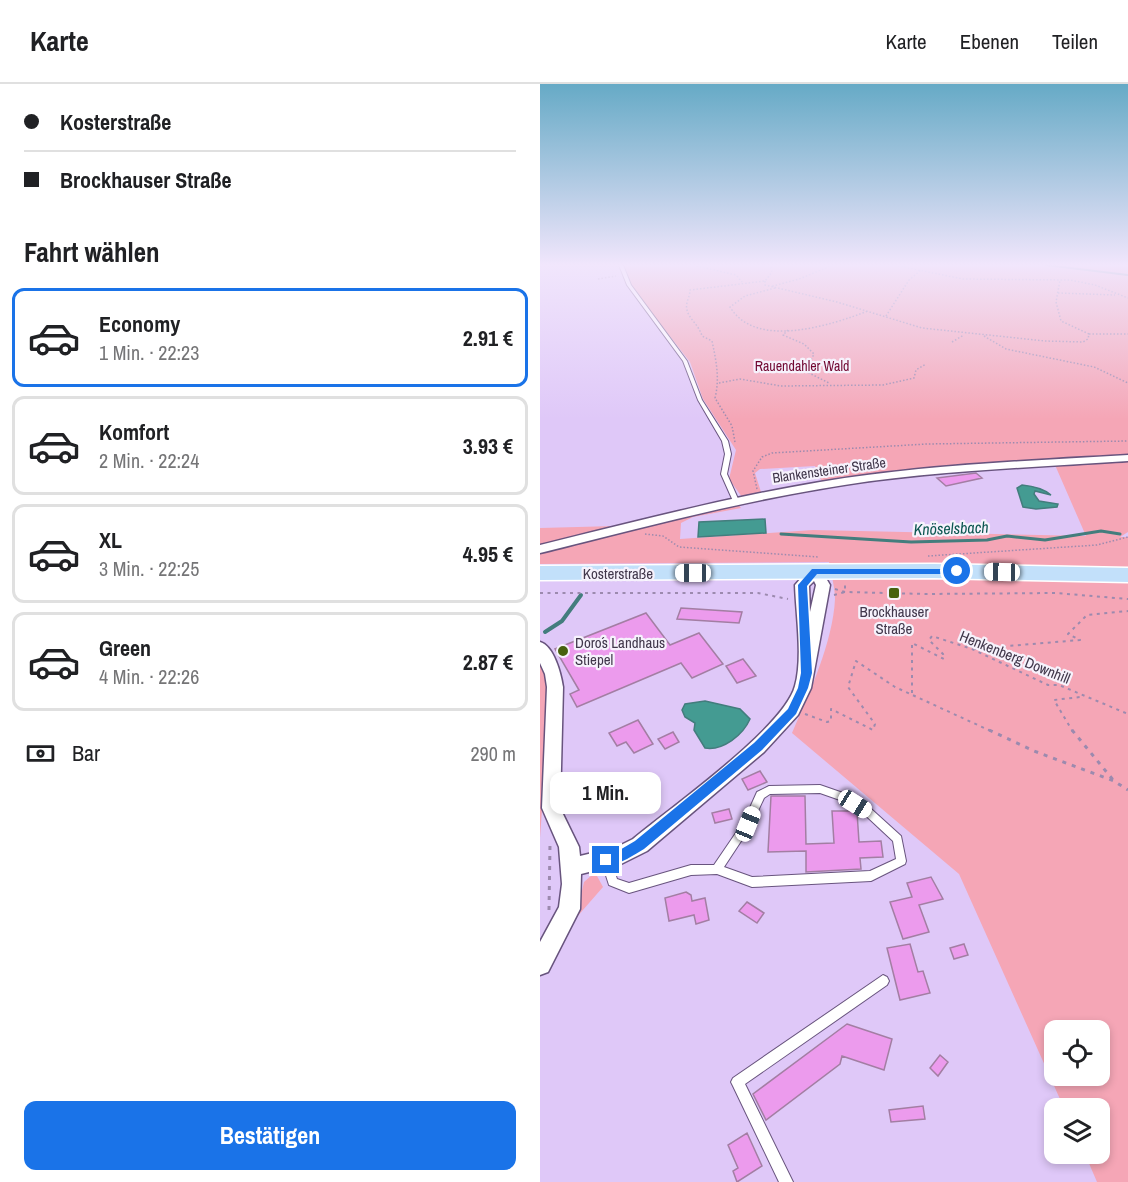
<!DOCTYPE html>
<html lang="de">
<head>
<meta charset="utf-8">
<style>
	body { margin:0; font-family:"Archivo Narrow",sans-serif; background:#f2f2f2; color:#202124; height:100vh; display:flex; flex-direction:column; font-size:22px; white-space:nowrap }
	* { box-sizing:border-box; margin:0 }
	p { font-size:20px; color:#757577 }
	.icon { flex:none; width:33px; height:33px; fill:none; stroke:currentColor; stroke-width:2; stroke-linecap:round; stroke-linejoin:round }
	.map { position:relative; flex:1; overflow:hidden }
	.sheet { display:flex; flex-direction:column; background:#fff; width:540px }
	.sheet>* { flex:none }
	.banner { display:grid; align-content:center; height:132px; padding:0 24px; background:#fff }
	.controls { position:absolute; left:504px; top:936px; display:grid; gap:12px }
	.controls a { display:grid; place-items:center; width:66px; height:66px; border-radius:12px; background:#fff; box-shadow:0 3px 9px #0003; font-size:30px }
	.end { position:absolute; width:27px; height:27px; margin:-14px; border:8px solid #1a73e8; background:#fff; box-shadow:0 0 0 3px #fff }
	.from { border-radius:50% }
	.bubble { position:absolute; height:42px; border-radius:12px; background:#fff; box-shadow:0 3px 9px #0003; font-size:20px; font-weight:700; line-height:42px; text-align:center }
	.car { position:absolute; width:18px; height:36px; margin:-18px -9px; border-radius:8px; box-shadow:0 0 4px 2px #0007; background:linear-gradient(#fff 24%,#345 0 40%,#fff 0 76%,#345 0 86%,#fff 0) }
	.banner b { display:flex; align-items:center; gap:21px; height:57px; font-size:22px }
	.banner b+b { border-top:2px solid #e0e0e0 }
	.banner i { width:15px; height:15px; background:#202124 }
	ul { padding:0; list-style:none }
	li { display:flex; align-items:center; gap:18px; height:99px; margin:0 12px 9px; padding:0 12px; border:3px solid #e0e0e0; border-radius:12px }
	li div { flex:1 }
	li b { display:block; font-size:22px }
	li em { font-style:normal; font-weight:700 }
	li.active { border-color:#1a73e8 }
	li>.icon { width:54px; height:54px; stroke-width:1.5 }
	h2 { padding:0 24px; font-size:27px; line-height:72px }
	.pay { display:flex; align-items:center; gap:15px; height:66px; padding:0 24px; font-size:22px }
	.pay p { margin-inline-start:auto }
	.action { display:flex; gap:12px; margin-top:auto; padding:12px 24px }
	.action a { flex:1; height:69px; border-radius:12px; background:#1a73e8; color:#fff; font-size:24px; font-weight:700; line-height:69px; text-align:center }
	header { display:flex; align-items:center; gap:36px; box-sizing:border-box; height:84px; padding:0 30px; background:#fff; border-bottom:2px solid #e0e0e0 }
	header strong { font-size:28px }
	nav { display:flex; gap:33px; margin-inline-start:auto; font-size:21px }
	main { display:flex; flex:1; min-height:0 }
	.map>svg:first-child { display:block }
	.green { fill:#f5a6b6; fill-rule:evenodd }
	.water { fill:#449b92; stroke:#437d7d; stroke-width:1.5 }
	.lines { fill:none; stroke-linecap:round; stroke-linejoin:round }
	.stream-far2 { stroke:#437d7d; stroke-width:2 }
	.stream-far1 { stroke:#437d7d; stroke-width:3 }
	.stream { stroke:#437d7d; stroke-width:4 }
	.building { fill:#ec9bed; stroke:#a37ea3; stroke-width:1.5 }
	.service-casing { stroke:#68547e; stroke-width:2 }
	.minor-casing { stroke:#68547e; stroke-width:3 }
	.primary-casing { stroke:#fff; stroke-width:3 }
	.path-far2 { stroke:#9c8aae; stroke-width:1.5; stroke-dasharray:1.5 2; stroke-linecap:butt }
	.path-far1 { stroke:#9c8aae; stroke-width:2; stroke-dasharray:3 4.5; stroke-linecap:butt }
	.path { stroke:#9c8aae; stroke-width:3; stroke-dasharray:4 6; stroke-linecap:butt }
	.service { fill:#fff; fill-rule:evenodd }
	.minor { fill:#fff; fill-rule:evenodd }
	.primary { fill:#c2e0fa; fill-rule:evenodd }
	.route { fill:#1a73e8 }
	.poi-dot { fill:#47610f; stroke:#f6f2fc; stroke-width:2 }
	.labels { text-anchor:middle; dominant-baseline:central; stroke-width:4.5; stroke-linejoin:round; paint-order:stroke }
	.far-park-label { font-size:14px; fill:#710731; stroke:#f6f2fc }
	.far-street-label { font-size:14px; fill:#41374b; stroke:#f6f2fc }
	.street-label { font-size:15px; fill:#41374b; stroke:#f6f2fc }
	.poi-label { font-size:15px; fill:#41374b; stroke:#f6f2fc }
	.water-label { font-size:16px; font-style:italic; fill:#0c5751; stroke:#f6f2fc }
</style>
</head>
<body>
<header>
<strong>Karte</strong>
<nav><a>Karte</a><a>Ebenen</a><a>Teilen</a></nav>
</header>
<main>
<section class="sheet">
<div class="banner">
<b><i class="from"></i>Kosterstraße</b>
<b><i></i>Brockhauser Straße</b>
</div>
<h2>Fahrt wählen</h2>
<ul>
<li class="active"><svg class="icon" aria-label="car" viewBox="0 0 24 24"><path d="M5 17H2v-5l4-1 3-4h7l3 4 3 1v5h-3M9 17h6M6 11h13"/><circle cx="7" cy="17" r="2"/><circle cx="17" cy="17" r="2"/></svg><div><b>Economy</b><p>1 Min. · 22:23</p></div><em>2.91 €</em></li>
<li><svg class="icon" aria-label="car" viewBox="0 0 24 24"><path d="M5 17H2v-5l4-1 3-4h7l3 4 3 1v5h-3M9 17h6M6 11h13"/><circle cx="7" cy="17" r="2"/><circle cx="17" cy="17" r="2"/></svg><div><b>Komfort</b><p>2 Min. · 22:24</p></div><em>3.93 €</em></li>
<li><svg class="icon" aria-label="car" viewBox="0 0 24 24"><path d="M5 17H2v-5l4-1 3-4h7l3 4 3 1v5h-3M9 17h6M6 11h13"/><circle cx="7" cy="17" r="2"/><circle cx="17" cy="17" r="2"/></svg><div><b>XL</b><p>3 Min. · 22:25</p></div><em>4.95 €</em></li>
<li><svg class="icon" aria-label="car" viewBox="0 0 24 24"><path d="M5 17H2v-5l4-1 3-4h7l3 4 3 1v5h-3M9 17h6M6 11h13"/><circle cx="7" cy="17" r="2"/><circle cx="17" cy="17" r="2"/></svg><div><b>Green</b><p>4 Min. · 22:26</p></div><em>2.87 €</em></li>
</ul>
<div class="pay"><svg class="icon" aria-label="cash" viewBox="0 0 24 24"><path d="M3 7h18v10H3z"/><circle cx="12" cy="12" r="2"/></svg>Bar<p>290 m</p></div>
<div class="action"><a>Bestätigen</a></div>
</section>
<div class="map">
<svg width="588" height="1098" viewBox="0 0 588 1098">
	<rect width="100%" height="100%" fill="#dfc8f8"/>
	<path class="green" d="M83,181H541C557,184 572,181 588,181V371L282,398L275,382L220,385L215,389L221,408L202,413L189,395L196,366L163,315L150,278L90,201Z
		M588,376V448L580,453H588V1098H557L545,1070H560V1024H524L419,790L252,649C269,610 293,558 295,515C295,503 291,490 289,478L0,480V444L113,441L197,419L201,424L153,433L141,439L140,455L273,446L546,452L515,381ZM514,946H560V992H514Z
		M0,573L11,601L0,754Z
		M52,791L57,792L63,803L36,834L44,798Z"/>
	<path class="water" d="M482,401C492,402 503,404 511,411L495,407L494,410L499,417L518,420L517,423L496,425L483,423L477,404Z
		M225,435L226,449L158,453L159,438Z
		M165,617L200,625L210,635C203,651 183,667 165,664L154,646L155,639L145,633L142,626L145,620Z"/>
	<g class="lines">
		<path class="stream-far2" d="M506,181L588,191"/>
		<path class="stream-far1" d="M241,450L371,458L447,456L467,452L505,456L561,447L580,450"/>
		<path class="stream" d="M5,548L22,537L41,511"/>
	</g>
	<path class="building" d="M436,389L442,394L406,402L397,394Z
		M141,524L202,528L199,539L137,535Z
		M106,529L130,561L159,549L183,580L152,594L141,579L37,623L30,610L39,606L15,565Z
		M203,575L216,592L197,599L186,582Z
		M98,636L113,660L94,669L86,658L77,662L69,649Z
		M133,648L139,658L125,665L118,655Z
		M220,687L227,698L208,706L202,695Z
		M231,712H265L266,760L294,759L292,727H315L317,728L319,758L341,757L343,773L320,774L321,785L266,788V767L228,768Z
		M189,725L192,735L175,739L172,729Z
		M391,793L403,815L379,821L389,848L363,855L350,818L372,813L367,799Z
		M146,808L151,811L152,817L165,814L169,836L156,840L154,831L129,837L125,814Z
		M207,818L224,829L217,839L199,827Z
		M370,860L378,888L383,887L390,909L360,916L347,864Z
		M424,860L428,871L414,875L410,864Z
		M307,940L352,955L344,986L302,972L300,980L226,1036L213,1010Z
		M400,971L408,978L398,992L390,984Z
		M383,1022L385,1035L351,1038L349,1026Z
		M207,1049L222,1082L197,1098L193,1087L198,1084L188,1061Z"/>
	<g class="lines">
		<g class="service-casing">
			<path id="service" d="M79,181H83L91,201L147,277L162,316L188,357L191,370L187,390L199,417L198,418L196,419L193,417L181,390L185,370L182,357L158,316L143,277L87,201Z
				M280,701L306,710L329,723L361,752L366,777L365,780L331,797L212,803L177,790L151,791L89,809L69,801L61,776L62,773L66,772L70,773L77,795L89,799L151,781H174L204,737L217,708L229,702ZM280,709L300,716L323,729L353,757L356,775L330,787L212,793L184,783L211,742L224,714L230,710Z
				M343,891L347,893L349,897L347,901L205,1000L253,1098H239L193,1002L191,998L193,994Z"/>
		</g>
		<g class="minor-casing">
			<path id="minor" d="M588,371V377C485,384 381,387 280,405C185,421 93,446 0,469V461C93,438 185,414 280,398C381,381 485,377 588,371Z
				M275,483L280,484L290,501L271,604L258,631L224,668L107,767L81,780L41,790L40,825L8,888L0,891V858L19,823L22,800L19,763L2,724L7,603L5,590L0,579V558C14,562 21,590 23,603L20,724L39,763L40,772L77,763L93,755C130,724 244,644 255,602C263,574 256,531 255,501L270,484ZM274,497L276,501L270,528L269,502Z"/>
		</g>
		<g class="primary-casing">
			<path id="primary" d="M394,480L588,484V498L394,494L0,496V482Z"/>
		</g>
		<path class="path-far2" d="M153,181L196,191L202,198
			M293,181L259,195L233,202L235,204L205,212L190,223C216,266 291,241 328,227
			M354,181L423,195L530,196L555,201L588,214
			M58,195L76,192
			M225,197V201L297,218L382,244L505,257L543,258L548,255L549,250L521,237L516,218L520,196
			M518,209L575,211
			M346,232L369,196L381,186
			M248,246L243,251L264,260L274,270L271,276L260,280L259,284L289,299
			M549,250H588
			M444,252L466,265L554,283L588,299
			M412,258L424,251
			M179,299L200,295L241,302L343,301L374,294L376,286L386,280
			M195,358L192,342L175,314C180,294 176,276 172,257L162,252C159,241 149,235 147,226C145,219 150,213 150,206L225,197L232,188L230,181
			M217,405L213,387L222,373L232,369L387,360L588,357
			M105,450L123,452L139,463L278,473
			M388,472L557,461L588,453"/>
		<path class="path-far1" d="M295,505L305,508L386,510L516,509L588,515
			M0,509H218L248,515
			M294,511L305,508V501
			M433,565L540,556L528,550L547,531L588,527
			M372,609V559L404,575L403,570L389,556L392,552L432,565L508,601H519L588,630
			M265,630L287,638L291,637V625L333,646L335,640L308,603L316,577L355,603L453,648
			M533,648L514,616L540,613"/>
		<path class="path" d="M449,646L494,667L574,697L588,706
			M532,646L574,697
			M9,826L10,760"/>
		<use href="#service" class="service"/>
		<use href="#minor" class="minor"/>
		<use href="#primary" class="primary"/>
	</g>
	<linearGradient id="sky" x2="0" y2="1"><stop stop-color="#66aac6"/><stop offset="0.54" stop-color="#f1e6fc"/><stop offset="1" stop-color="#f1e6fc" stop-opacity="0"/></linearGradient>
	<rect width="588" height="335" fill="url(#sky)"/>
	<path class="route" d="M272,485H417L421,487L417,490H277L267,502L272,589L268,604L256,630L222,666L104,765C93,771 75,785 62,780L60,776L62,772L78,767L95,757L214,659L248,625L258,604L261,589L258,501Z"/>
	<g class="poi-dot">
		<rect x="348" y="503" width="12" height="12" rx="3"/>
		<circle cx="23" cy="567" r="6"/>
	</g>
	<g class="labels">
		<g class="far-park-label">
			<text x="262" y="282">Rauendahler Wald</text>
		</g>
		<g class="far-street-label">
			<text transform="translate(289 386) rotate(-8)">Blankensteiner Straße</text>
		</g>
		<g class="street-label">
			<text x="78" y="489">Kosterstraße</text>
			<text transform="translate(475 573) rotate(22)">Henkenberg Downhill</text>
		</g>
		<g class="poi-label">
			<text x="354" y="527">Brockhauser<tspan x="354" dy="17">Straße</tspan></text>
			<text x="35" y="558" text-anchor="start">Doro´s Landhaus<tspan x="35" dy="17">Stiepel</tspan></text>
		</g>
		<g class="water-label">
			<text transform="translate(411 444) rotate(-2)">Knöselsbach</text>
		</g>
	</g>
</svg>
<div class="controls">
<a><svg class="icon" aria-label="locate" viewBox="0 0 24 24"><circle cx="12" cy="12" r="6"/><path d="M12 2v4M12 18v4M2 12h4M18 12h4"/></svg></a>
<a><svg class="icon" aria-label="layers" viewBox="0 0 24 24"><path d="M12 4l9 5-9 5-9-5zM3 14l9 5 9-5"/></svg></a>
</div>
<i class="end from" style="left:417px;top:487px"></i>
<i class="end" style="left:66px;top:776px"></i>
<div class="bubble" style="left:10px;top:688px;width:111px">1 Min.</div>
<i class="car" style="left:462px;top:488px;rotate:271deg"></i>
<i class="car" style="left:153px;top:489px;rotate:270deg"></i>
<i class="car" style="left:315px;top:720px;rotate:122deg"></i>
<i class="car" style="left:208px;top:740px;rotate:22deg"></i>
</div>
</main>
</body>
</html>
